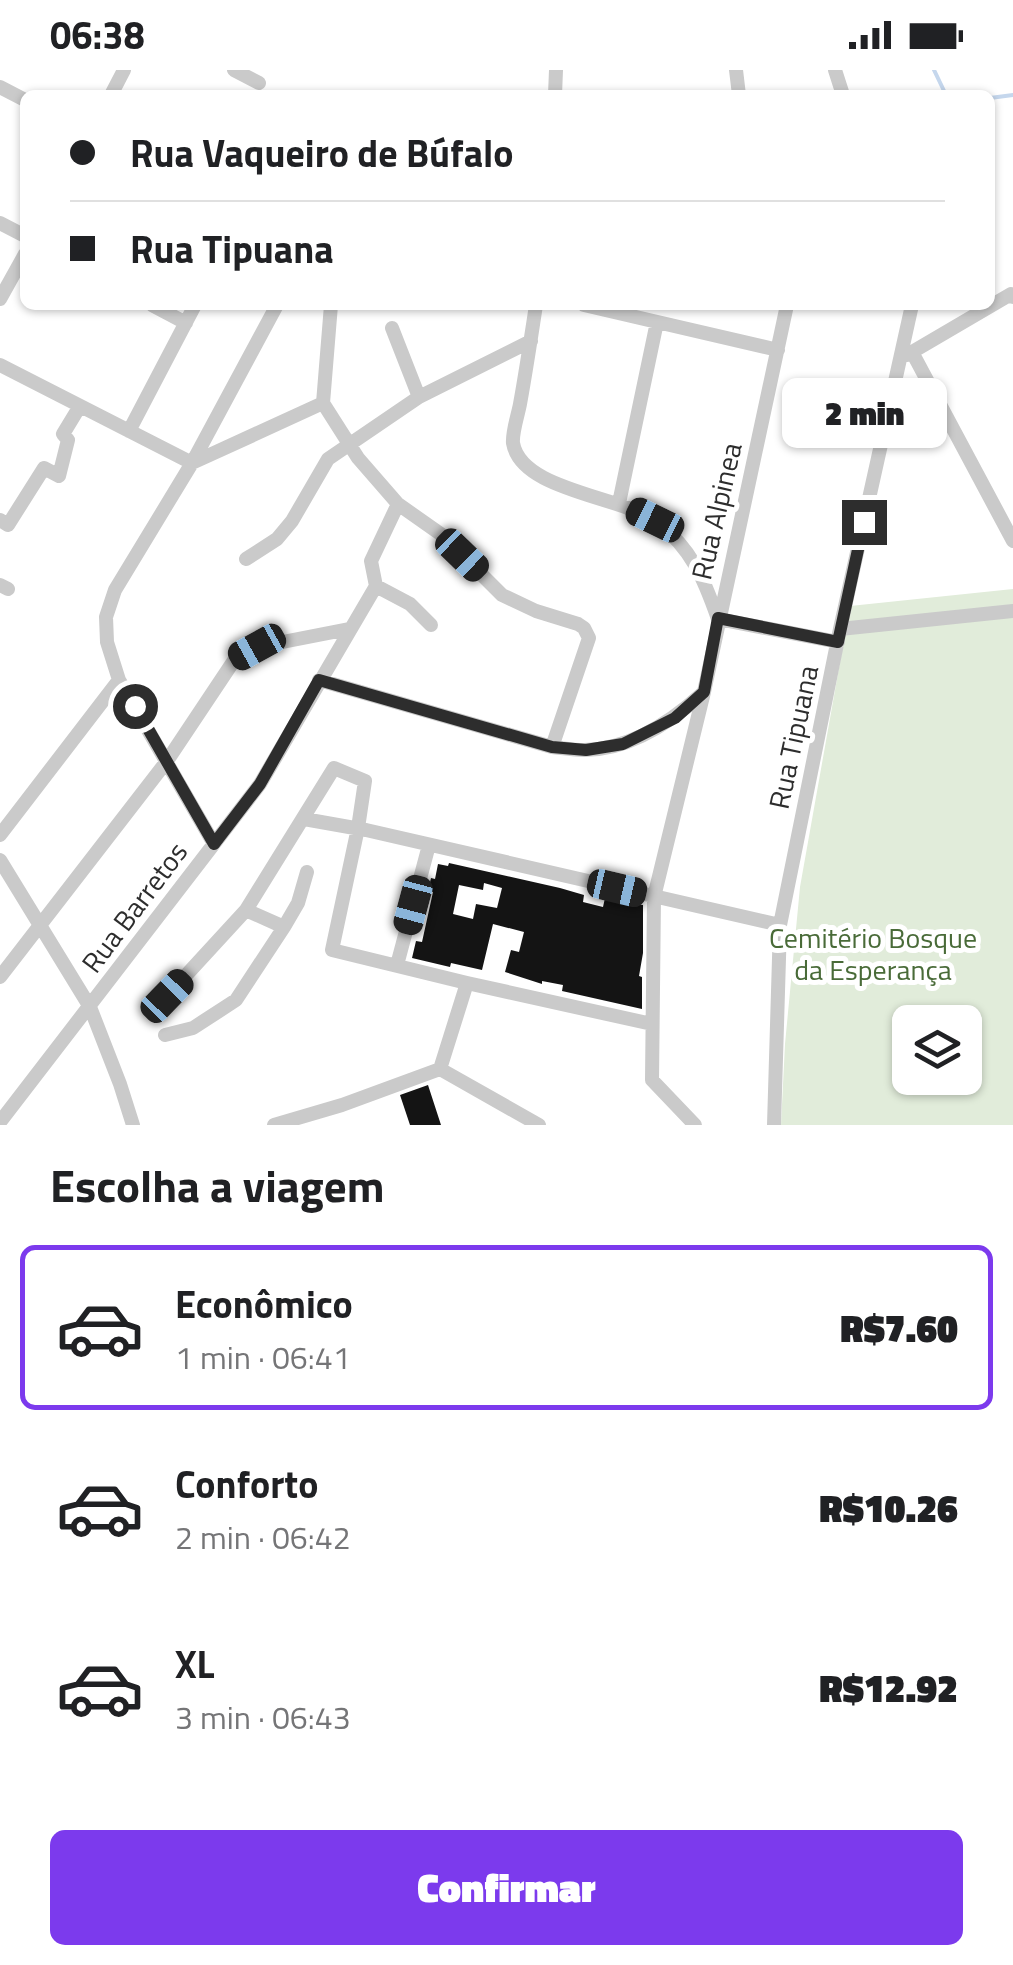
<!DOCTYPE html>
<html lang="pt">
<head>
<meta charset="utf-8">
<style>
	body { margin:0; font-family:"Titillium Web",sans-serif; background:#f6f6f6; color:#202124; height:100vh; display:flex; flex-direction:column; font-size:38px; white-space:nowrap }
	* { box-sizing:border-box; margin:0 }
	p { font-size:32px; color:#757577 }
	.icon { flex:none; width:55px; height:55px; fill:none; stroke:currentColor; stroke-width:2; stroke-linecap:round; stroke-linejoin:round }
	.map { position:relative; height:1055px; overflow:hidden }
	.side { display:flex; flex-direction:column; background:#fff; flex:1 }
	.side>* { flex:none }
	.guide { position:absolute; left:20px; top:20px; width:975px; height:220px; border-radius:15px; box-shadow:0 2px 8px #0004; display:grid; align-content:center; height:220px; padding:0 50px; background:#fff }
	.buttons { position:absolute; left:892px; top:935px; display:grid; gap:20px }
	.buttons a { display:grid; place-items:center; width:90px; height:90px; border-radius:15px; background:#fff; box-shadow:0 2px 8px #0004; font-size:50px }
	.end { position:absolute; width:45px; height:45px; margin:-22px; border:12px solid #2d2d2d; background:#fff; box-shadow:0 0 0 5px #fff }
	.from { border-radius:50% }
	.bubble { position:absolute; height:70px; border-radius:15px; background:#fff; box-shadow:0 2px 8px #0004; font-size:32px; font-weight:800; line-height:70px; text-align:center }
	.car { position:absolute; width:30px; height:60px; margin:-30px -15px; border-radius:12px; box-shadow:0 0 8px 2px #0007; background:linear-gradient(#222 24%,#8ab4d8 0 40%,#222 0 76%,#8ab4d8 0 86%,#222 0) }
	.guide b { display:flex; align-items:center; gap:35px; height:95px; font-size:38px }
	.guide b+b { border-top:2px solid #e0e0e0 }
	.guide i { width:25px; height:25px; background:#202124 }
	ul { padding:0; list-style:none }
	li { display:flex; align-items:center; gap:30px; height:165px; margin:0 20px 15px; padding:0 30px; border:5px solid transparent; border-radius:15px }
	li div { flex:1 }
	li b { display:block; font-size:38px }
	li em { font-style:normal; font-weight:800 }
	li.on { border-color:#7c3aed }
	li>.icon { width:90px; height:90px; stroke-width:1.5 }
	h2 { padding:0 50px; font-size:45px; line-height:120px }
	.cta { display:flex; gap:20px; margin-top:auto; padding:20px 50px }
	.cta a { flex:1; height:115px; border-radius:15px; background:#7c3aed; color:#fff; font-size:40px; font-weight:800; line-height:115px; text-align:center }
	.status { display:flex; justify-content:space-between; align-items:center; height:70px; padding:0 50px; background:#fff; direction:ltr }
	.status svg { height:28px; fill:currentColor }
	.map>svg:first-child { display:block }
	.green { fill:#e1ecda; fill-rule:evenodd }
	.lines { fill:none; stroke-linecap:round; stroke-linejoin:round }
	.stream { stroke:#c5d7ed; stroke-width:4 }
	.building { fill:#141414; fill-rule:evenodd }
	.minor { stroke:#cacaca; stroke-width:14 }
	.route { stroke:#2d2d2d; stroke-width:12 }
	.labels { text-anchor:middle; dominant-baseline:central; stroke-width:10; stroke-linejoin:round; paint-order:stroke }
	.street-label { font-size:28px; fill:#2d2d2d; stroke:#fff }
	.park-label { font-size:28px; fill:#496b38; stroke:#fff }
</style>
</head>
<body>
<div class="status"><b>06:38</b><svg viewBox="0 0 49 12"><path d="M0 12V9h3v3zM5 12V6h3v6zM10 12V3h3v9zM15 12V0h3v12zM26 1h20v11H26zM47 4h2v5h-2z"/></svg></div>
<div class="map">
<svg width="1013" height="1055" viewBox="0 0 1013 1055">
	<rect width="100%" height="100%" fill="#fff"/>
	<path class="green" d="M1013,519V1055H781L785,974L800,817L850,536ZM910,952H965V1008H910Z"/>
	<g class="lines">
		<path class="stream" d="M934,0L946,25
			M990,28L1013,25"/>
	</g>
	<path class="building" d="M449,793L560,818L584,825L583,832L603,837L605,828L643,835V883L639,906L642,907V939L562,921L563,915L542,911V914L505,902L511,880L519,882L524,862L493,854L482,900L451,893L450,897L412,888L416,871L422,872L433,822L428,821L431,808L435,809L438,794L448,796ZM484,813L502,818L497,838L476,834L473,849L453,844L459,815L483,820Z
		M428,1015L441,1055H410L400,1025Z"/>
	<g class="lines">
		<path class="minor" d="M234,0L259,13
			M736,0L739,25
			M835,0L843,25
			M0,17L25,30
			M111,25L124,0
			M555,25L556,0
			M0,153L25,166
			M0,229L25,184
			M152,235L186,253
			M331,235L323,333L358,388L398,434L442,465L502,525L536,541L578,554L584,558L589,568L552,677
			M536,235C531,268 526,301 520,334C518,345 512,362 513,373C521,421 622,426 657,452C692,479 704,509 718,549L838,572
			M584,235L778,280
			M392,258L419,327
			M912,282L1013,471
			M907,285L1011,224L1013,227
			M0,295L192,393L323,333
			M129,361L195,235
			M619,433L657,252
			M0,450L8,455L44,398L59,406L68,370L63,364L80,336
			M246,489L277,469L292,451L328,389L419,327L531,271
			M0,515L8,519
			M376,516L410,534L431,555
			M840,559L1013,541
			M319,610L552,677C562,678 573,680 584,680C629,680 671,652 703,623
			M304,749L366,760L780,855
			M0,765L119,610
			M214,774L119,610L107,572L106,547L115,520L192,393L277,235
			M0,790L90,937L120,1014L133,1055
			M246,840L284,857
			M397,895L429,775
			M0,907L167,691L235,589L257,577L349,559
			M167,926L246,840L334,698L365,711L358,758L332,880L467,913L652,954
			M165,965L193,958L236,930L284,857L298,833L307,802
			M440,999L467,913
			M0,1052L260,714L376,516L371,491L398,434
			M274,1055L342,1035L440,999L539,1055
			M695,1055L652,1010L654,827L704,622L787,235
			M774,1055L780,855L840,559L912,235"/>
	</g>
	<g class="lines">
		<path class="route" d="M135,636L214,774L260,714L319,610L552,677L586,680L623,674L675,648L704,622L718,548L838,572L864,452"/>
	</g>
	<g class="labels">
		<g class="street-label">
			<text transform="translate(716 441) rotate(-77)">Rua Alpinea</text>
			<text transform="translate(793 667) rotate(-78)">Rua Tipuana</text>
			<text transform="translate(134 837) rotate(-53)">Rua Barretos</text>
		</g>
		<g class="park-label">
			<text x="873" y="867">Cemitério Bosque<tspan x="873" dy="32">da Esperança</tspan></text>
		</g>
	</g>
</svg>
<div class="buttons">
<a><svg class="icon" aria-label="layers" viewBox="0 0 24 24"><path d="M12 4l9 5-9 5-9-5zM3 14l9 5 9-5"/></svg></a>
</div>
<i class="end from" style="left:135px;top:636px"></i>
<i class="end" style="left:864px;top:452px"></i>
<div class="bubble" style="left:782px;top:308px;width:165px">2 min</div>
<i class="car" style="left:655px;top:450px;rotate:296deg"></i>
<i class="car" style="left:462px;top:485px;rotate:134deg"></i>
<i class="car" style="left:257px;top:577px;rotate:241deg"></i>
<i class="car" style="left:617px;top:818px;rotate:103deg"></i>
<i class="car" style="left:413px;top:835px;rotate:195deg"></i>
<i class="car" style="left:167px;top:926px;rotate:44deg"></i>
<div class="guide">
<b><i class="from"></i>Rua Vaqueiro de Búfalo</b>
<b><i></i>Rua Tipuana</b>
</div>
</div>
<section class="side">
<h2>Escolha a viagem</h2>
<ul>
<li class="on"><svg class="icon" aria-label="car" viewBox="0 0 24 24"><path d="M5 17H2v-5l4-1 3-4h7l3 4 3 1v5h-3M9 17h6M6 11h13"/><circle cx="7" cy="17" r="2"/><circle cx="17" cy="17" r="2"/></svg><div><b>Econômico</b><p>1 min · 06:41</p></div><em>R$7.60</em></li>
<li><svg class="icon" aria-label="car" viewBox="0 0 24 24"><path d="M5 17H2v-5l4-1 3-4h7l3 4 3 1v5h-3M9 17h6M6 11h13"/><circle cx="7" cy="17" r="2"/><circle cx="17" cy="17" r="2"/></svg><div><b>Conforto</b><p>2 min · 06:42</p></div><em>R$10.26</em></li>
<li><svg class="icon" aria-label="car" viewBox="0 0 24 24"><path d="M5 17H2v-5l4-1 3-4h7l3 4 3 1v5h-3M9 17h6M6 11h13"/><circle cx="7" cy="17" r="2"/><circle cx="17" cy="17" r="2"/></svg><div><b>XL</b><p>3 min · 06:43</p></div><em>R$12.92</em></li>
</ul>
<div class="cta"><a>Confirmar</a></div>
</section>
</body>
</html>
